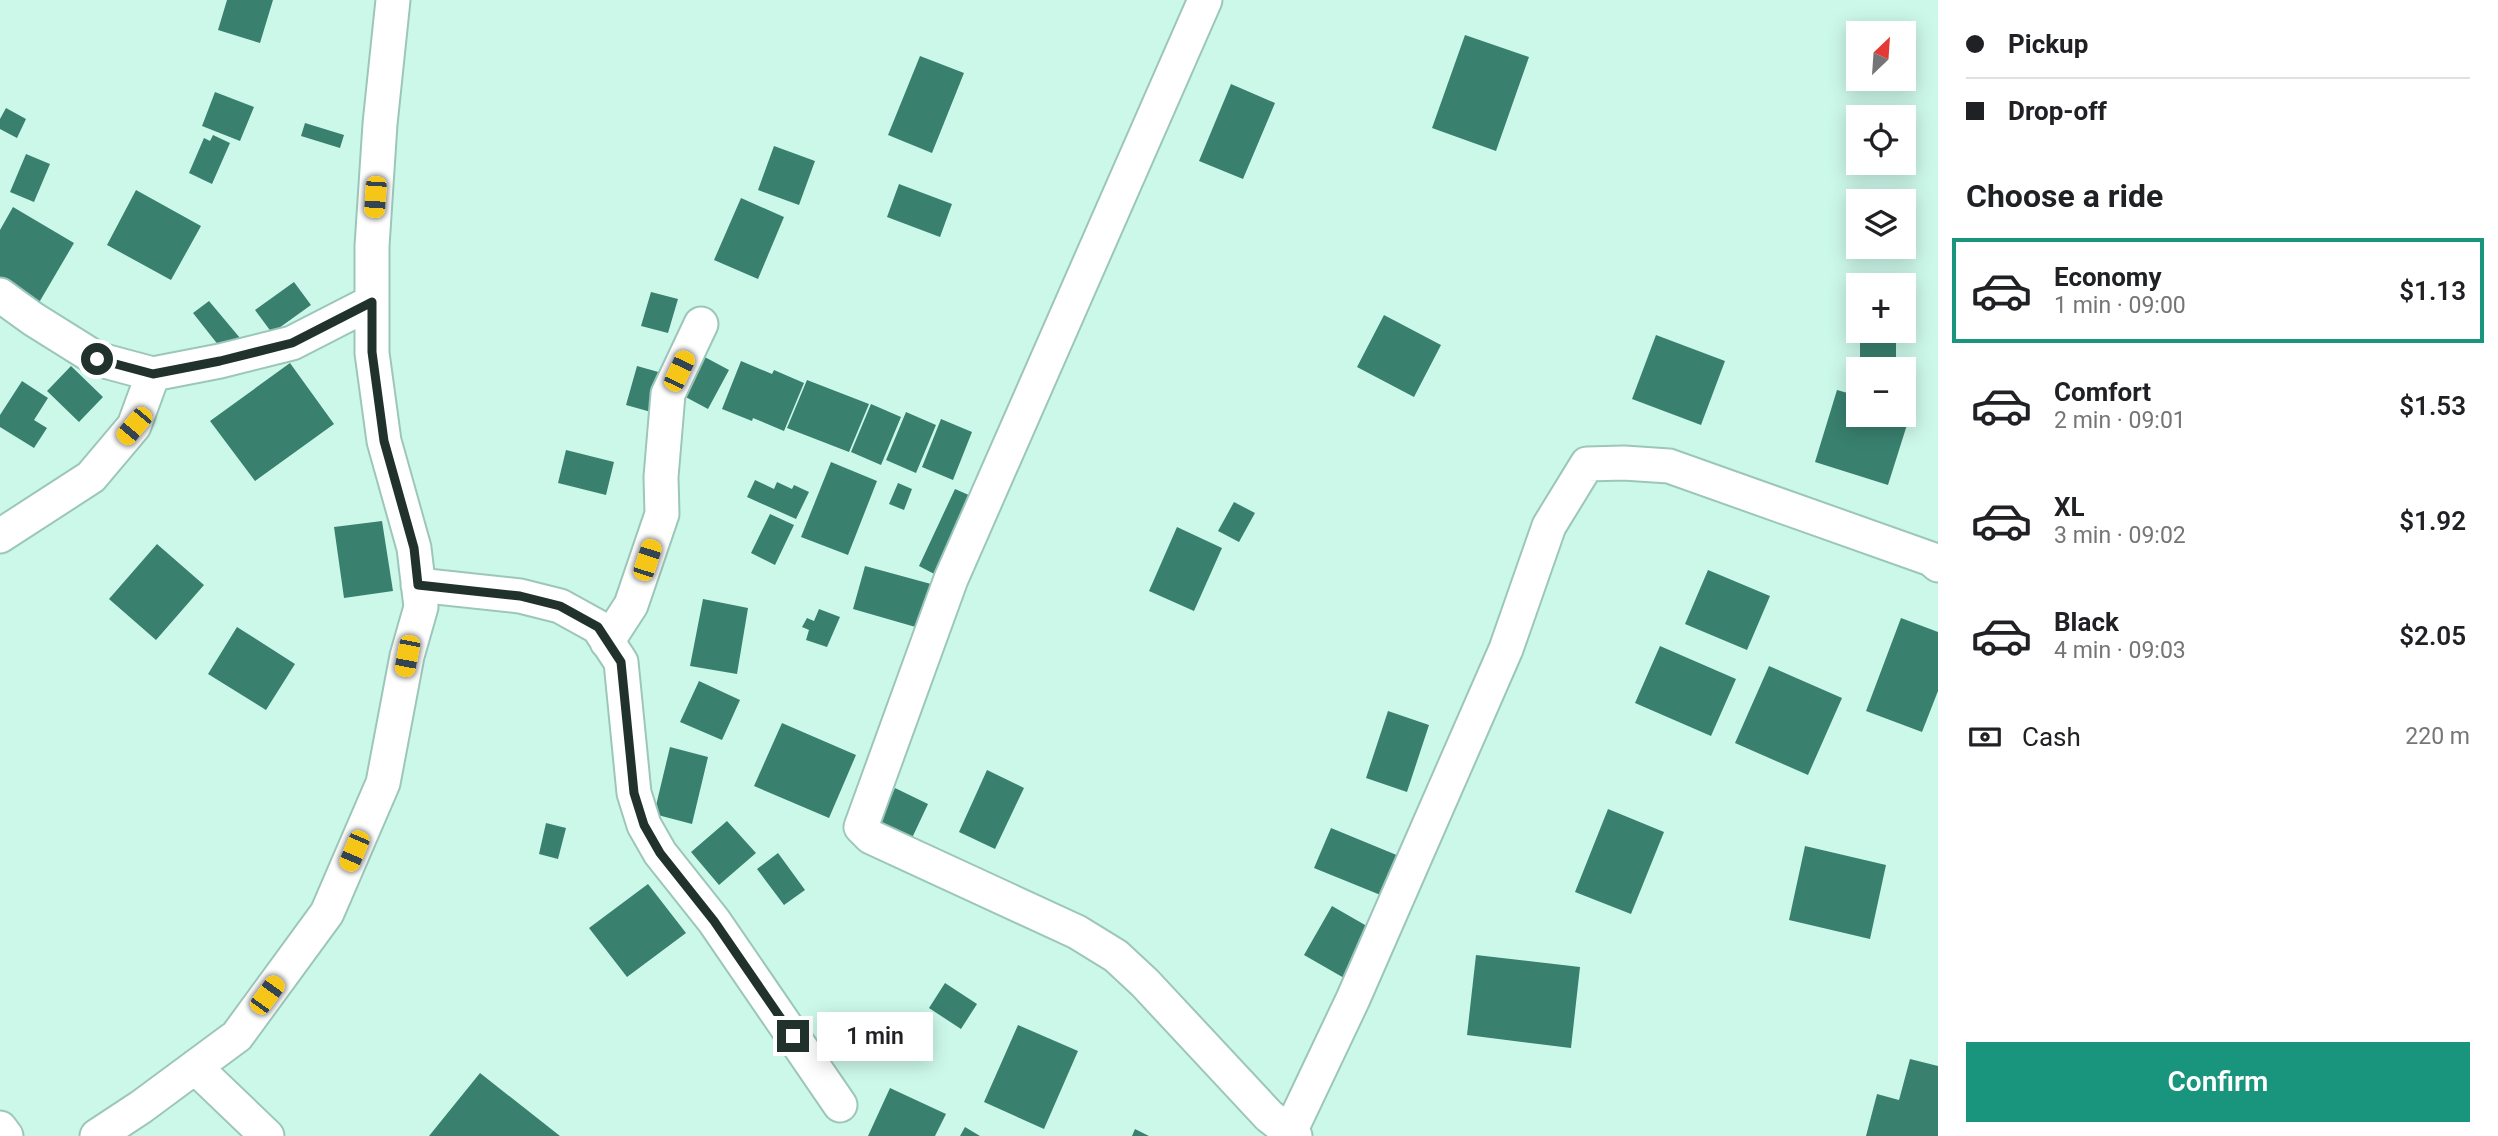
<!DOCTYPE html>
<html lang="en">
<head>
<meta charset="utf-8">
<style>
	body { margin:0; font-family:Roboto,sans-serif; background:#f6f6f6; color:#202124; height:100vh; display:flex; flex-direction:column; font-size:26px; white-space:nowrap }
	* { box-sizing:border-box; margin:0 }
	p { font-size:23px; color:#757577 }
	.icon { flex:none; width:38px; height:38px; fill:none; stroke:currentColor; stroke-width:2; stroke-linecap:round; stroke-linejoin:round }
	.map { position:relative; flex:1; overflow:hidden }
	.side { display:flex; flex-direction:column; background:#fff; width:560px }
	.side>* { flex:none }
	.guide { display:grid; align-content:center; height:154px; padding:0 28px; background:#fff }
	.needle { width:46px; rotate:25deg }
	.buttons { position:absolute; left:1846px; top:21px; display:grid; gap:14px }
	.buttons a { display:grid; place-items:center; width:70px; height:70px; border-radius:0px; background:#fff; box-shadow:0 4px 18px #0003; font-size:35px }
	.end { position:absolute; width:32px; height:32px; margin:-16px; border:9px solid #21322d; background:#fff; box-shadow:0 0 0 4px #fff }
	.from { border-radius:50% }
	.bubble { position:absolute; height:49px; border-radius:0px; background:#fff; box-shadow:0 4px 18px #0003; font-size:23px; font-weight:600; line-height:49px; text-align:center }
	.car { position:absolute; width:21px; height:42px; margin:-21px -10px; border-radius:9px; box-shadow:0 0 5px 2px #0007; background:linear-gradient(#f5c518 24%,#345 0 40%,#f5c518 0 76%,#345 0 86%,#f5c518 0) }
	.guide b { display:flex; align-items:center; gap:24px; height:66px; font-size:26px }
	.guide b+b { border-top:2px solid #e0e0e0 }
	.guide i { width:18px; height:18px; background:#202124 }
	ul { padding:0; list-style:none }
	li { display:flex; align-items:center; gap:21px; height:105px; margin:0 14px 10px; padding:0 14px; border:4px solid transparent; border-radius:0px }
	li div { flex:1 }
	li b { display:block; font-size:26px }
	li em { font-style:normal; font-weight:600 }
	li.current { border-color:#18957c }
	li>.icon { width:63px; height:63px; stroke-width:1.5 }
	h2 { padding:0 28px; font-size:32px; line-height:84px }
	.pay { display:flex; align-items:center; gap:18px; height:77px; padding:0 28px; font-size:26px }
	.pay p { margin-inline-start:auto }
	.cta { display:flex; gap:14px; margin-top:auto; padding:14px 28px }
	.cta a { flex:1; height:80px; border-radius:0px; background:#18957c; color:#fff; font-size:28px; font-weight:600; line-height:80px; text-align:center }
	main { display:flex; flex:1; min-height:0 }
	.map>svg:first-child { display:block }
	.building { fill:#39806f }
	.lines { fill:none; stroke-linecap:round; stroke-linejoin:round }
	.street-casing { stroke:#9cc6ba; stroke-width:37 }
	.street { stroke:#fff; stroke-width:33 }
	.route { stroke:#21322d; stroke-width:9 }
</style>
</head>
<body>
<main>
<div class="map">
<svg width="1938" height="1136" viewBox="0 0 1938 1136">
	<rect width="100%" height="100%" fill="#ccf8ea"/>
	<path class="building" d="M227,0H273L260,43L218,30Z
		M1465,35L1529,57L1496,151L1432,128Z
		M920,56L964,73L932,153L888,135Z
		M1231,84L1275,103L1243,179L1199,161Z
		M215,92L254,107L240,141L202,126Z
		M6,108L26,119L17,138L0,129V119Z
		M305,123L344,135L340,148L301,136Z
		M213,135L230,143L212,184L189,173L204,138L210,141Z
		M774,146L815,161L799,205L758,190Z
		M26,154L50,164L34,202L10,192Z
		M899,184L952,204L940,237L887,217Z
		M136,190L201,226L171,280L107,245Z
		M741,198L784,217L758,279L714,260Z
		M13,207L74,243L37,306L0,284V230Z
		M294,282L311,305L272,333L255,310Z
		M651,292L678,299L668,333L641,326Z
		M209,301L240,338L223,351L193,313Z
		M1384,315L1441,345L1414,397L1357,367Z
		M1860,331H1896V369H1860Z
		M1656,335L1725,361L1701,425L1632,399Z
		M701,355L729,370L708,409L680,394Z
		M741,361L772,374L774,370L804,383L784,431L753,418L752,421L722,409Z
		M290,363L334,424L255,481L210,421Z
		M71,366L103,397L79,422L47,391Z
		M637,366L662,373L651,412L626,405Z
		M807,380L869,404L849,452L787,428Z
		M22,381L48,398L34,420L47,428L34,448L0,427V415Z
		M1837,390L1858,396V415H1904V410L1911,412L1888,485L1815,462Z
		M871,404L901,417L881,465L851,452Z
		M906,412L936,425L916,473L886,460Z
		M941,419L972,432L953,480L922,467Z
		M566,450L614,462L606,495L558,483Z
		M831,462L877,481L848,555L801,537Z
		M755,480L774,489L777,482L792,489L794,485L809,492L796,519L747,497Z
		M898,483L912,489L904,510L889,504Z
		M955,489L978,499L940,577L919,566Z
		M1234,502L1255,513L1239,542L1218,531Z
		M770,514L794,525L775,565L751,553Z
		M382,521L393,591L344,598L334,527Z
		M1177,527L1222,548L1194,611L1149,591Z
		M157,544L204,585L156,640L109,599Z
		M865,566L931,584L919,628L853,609Z
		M1708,570L1770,596L1747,650L1685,624Z
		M703,599L748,608L737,674L690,666Z
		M819,609L840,617L827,647L806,640L809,630L802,627L807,618L814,621Z
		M1901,618L1938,632V691L1922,732L1866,711Z
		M237,627L295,664L266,710L208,674Z
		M1660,646L1736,679L1711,736L1635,703Z
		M1769,666L1842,698L1808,775L1735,743Z
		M699,681L740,700L722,740L680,722Z
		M1388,711L1429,725L1407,792L1366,778Z
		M782,723L856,755L829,818L754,786Z
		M670,747L708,757L692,824L654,814Z
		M987,770L1024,788L995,849L959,832Z
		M895,788L928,804L912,838L879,823Z
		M1608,809L1664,832L1631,914L1575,892Z
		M727,821L756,853L719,885L691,852Z
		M546,823L566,828L558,859L539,854Z
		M1331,828L1399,856L1383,896L1314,868Z
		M1805,846L1886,865L1870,939L1789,920Z
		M778,853L805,890L784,905L757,869Z
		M648,884L686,933L627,977L589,928Z
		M1332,906L1379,933L1351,982L1304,955Z
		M1476,955L1580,967L1571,1048L1467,1035Z
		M945,983L977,1004L961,1029L929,1008Z
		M1018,1025L1078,1051L1044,1129L984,1102Z
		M1910,1059L1938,1066V1136H1866L1877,1094L1899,1100Z
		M480,1073L560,1136H429Z
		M890,1088L946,1114L935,1136H868Z
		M965,1127L980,1136H960Z
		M1135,1129L1149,1136H1132Z"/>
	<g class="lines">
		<g class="street-casing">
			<path id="street" d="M1205,0L951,579L861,827L871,837L1077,932L1116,956L1145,983L1269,1116L1295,1136
				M0,295L33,319L97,359L153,374L220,361L292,343L372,302
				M0,536L91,477L134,426L153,374
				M418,585L520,596L560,606L598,627L621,662L634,793L644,825L660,853L714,921L840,1105
				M607,642L631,605L662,514L661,477L668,394L701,324
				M195,1067L267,1136
				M0,1128L6,1136
				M97,1136L141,1107L237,1036L327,913L383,783L407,656L421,607L414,548L384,441L372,353V246L380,124L393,0
				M1288,1136L1353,999L1506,649L1549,526L1587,464L1624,463L1669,466L1931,559L1938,565"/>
		</g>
		<use href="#street" class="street"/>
	</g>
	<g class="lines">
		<path class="route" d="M97,359L153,374L220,361L292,343L372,302V352L384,441L414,548L418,585L520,596L560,606L598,627L621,662L634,793L644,825L660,853L714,921L793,1036"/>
	</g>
</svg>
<div class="buttons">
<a><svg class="needle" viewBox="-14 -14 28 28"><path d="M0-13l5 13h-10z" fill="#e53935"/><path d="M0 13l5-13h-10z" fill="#757577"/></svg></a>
<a><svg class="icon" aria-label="locate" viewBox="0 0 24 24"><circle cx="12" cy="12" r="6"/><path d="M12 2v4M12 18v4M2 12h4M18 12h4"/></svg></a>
<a><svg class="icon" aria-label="layers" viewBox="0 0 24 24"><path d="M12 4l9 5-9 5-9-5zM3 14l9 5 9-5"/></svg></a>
<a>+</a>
<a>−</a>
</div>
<i class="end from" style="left:97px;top:359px"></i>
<i class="end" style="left:793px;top:1036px"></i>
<div class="bubble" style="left:817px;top:1012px;width:116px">1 min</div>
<i class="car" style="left:375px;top:197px;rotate:184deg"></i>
<i class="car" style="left:679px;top:371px;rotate:25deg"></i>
<i class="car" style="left:134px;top:426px;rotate:220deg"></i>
<i class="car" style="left:647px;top:560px;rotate:18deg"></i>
<i class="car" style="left:407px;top:656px;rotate:191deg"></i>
<i class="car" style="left:354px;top:851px;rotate:203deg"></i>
<i class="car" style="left:267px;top:995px;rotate:36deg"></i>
</div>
<section class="side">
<div class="guide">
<b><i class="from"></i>Pickup</b>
<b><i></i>Drop-off</b>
</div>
<h2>Choose a ride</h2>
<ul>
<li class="current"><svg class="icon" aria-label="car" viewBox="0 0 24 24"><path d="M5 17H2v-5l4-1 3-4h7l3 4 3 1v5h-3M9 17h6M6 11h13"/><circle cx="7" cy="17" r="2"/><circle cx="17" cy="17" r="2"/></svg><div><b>Economy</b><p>1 min · 09:00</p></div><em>$1.13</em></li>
<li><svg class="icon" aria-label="car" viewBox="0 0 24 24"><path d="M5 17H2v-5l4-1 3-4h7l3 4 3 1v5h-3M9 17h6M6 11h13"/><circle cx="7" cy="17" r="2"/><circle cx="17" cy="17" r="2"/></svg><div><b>Comfort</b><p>2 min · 09:01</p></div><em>$1.53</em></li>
<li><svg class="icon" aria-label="car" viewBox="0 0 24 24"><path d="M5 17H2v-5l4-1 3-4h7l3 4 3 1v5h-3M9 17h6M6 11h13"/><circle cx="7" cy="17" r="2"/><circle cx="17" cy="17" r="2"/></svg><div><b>XL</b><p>3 min · 09:02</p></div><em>$1.92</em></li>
<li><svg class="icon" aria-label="car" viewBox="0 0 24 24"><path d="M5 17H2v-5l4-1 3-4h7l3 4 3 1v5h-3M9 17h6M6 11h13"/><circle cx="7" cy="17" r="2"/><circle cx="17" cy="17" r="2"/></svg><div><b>Black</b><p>4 min · 09:03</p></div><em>$2.05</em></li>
</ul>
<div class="pay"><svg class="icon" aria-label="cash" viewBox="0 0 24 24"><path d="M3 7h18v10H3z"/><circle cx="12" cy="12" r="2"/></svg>Cash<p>220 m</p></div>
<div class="cta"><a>Confirm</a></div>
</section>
</main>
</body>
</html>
